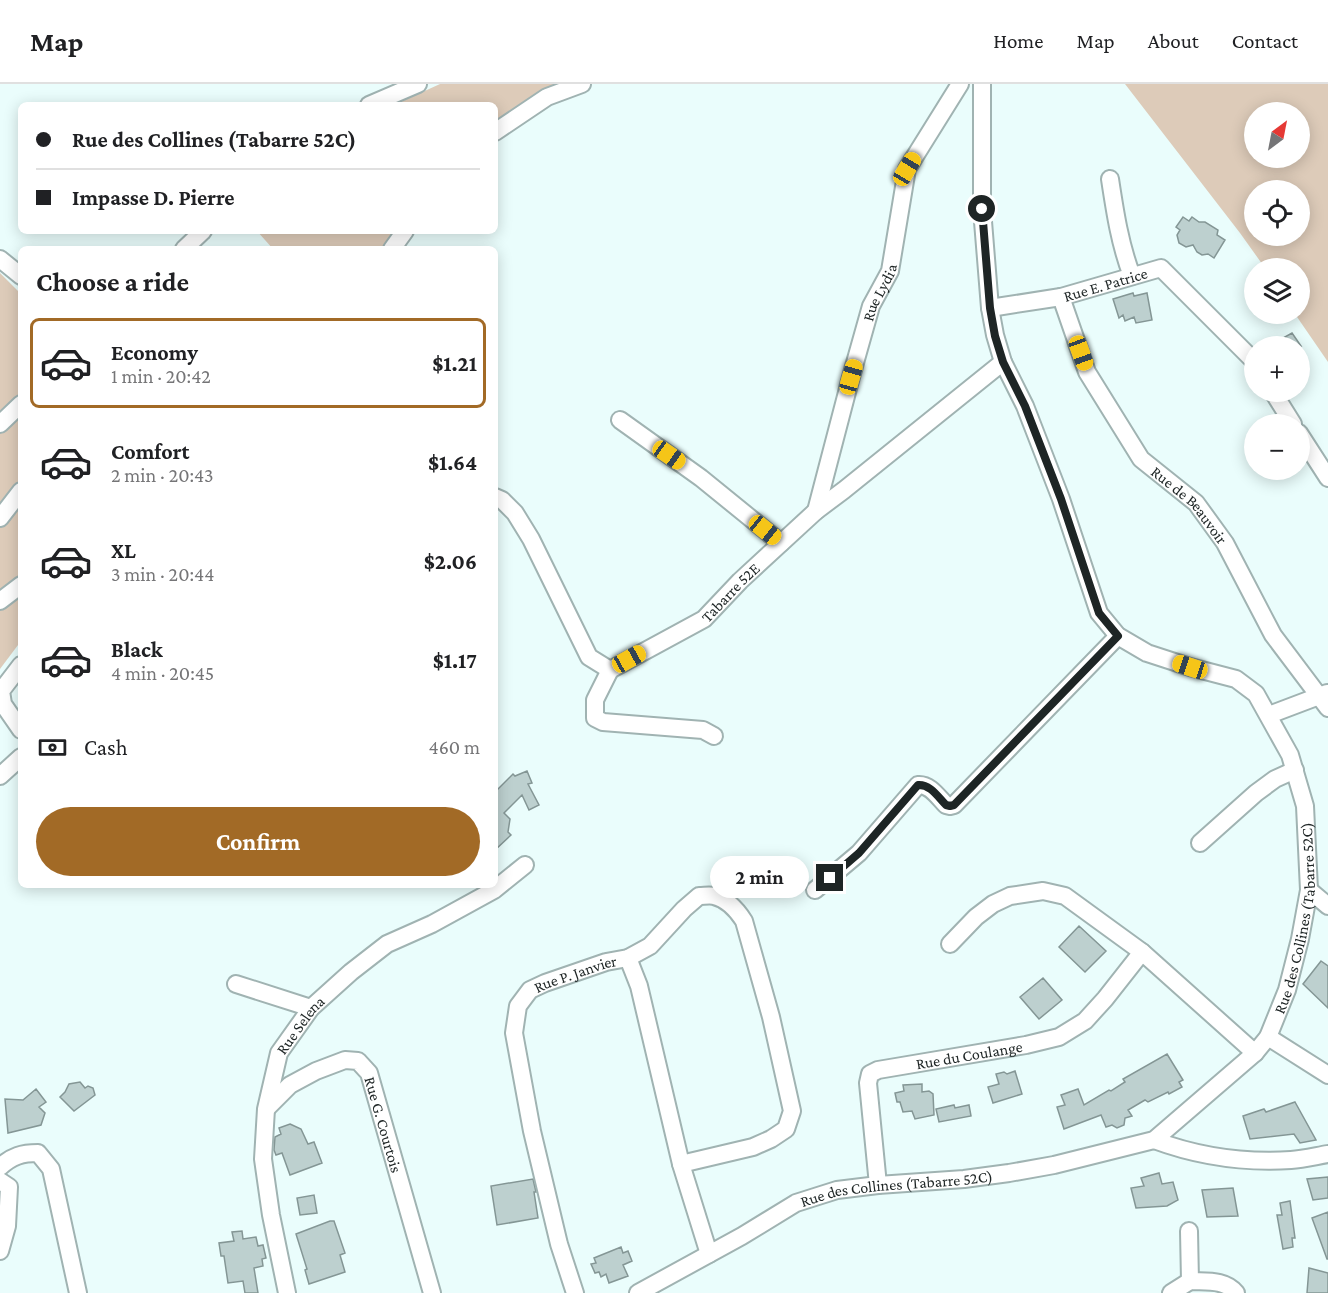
<!DOCTYPE html>
<html lang="en">
<head>
<meta charset="utf-8">
<style>
	body { margin:0; font-family:"Crimson Pro",serif; background:#f2f2f2; color:#202124; height:100vh; display:flex; flex-direction:column; font-size:22px; white-space:nowrap }
	* { box-sizing:border-box; margin:0 }
	p { font-size:20px; color:#757577 }
	.icon { flex:none; width:33px; height:33px; fill:none; stroke:currentColor; stroke-width:2; stroke-linecap:round; stroke-linejoin:round }
	.map { position:relative; flex:1; overflow:hidden }
	.panel { position:absolute; left:18px; top:162px; width:480px; height:642px; display:flex; flex-direction:column; background:#fff; border-radius:9px; box-shadow:0 3px 15px #0003 }
	.panel>* { flex:none }
	.banner { position:absolute; left:18px; top:18px; width:480px; height:132px; border-radius:9px; box-shadow:0 3px 15px #0003; display:grid; align-content:center; height:132px; padding:0 18px; background:#fff }
	.needle { width:39px; rotate:32deg }
	.buttons { position:absolute; left:1244px; top:18px; display:grid; gap:12px }
	.buttons a { display:grid; place-items:center; width:66px; height:66px; border-radius:50%; background:#fff; box-shadow:0 3px 15px #0003; font-size:30px }
	.end { position:absolute; width:27px; height:27px; margin:-14px; border:8px solid #1e2525; background:#fff; box-shadow:0 0 0 3px #fff }
	.from { border-radius:50% }
	.bubble { position:absolute; height:42px; border-radius:21px; background:#fff; box-shadow:0 3px 15px #0003; font-size:20px; font-weight:700; line-height:42px; text-align:center }
	.car { position:absolute; width:18px; height:36px; margin:-18px -9px; border-radius:8px; box-shadow:0 0 4px 2px #0007; background:linear-gradient(#f5c518 24%,#345 0 40%,#f5c518 0 76%,#345 0 86%,#f5c518 0) }
	.banner b { display:flex; align-items:center; gap:21px; height:57px; font-size:22px }
	.banner b+b { border-top:2px solid #e0e0e0 }
	.banner i { width:15px; height:15px; background:#202124 }
	ul { padding:0; list-style:none }
	li { display:flex; align-items:center; gap:18px; height:90px; margin:0 12px 9px; padding:0 6px; border:3px solid transparent; border-radius:9px }
	li div { flex:1 }
	li b { display:block; font-size:22px }
	li em { font-style:normal; font-weight:700 }
	li.selected { border-color:#a26a26 }
	li>.icon { width:54px; height:54px; stroke-width:1.5 }
	h2 { padding:0 18px; font-size:27px; line-height:72px }
	.pay { display:flex; align-items:center; gap:15px; height:66px; padding:0 18px; font-size:22px }
	.pay p { margin-inline-start:auto }
	.primary-button { display:flex; gap:12px; margin-top:auto; padding:12px 18px }
	.primary-button a { flex:1; height:69px; border-radius:36px; background:#a26a26; color:#fff; font-size:24px; font-weight:700; line-height:69px; text-align:center }
	header { display:flex; align-items:center; gap:36px; box-sizing:border-box; height:84px; padding:0 30px; background:#fff; border-bottom:2px solid #e0e0e0 }
	header strong { font-size:28px }
	nav { display:flex; gap:33px; margin-inline-start:auto; font-size:21px }
	.map>svg:first-child { display:block }
	.green { fill:#ddcbb9; fill-rule:evenodd }
	.building { fill:#bdd0cf; stroke:#849695; stroke-width:1.5 }
	.lines { fill:none; stroke-linecap:round; stroke-linejoin:round }
	.minor-casing { stroke:#a0b3b2; stroke-width:20 }
	.minor { stroke:#fff; stroke-width:16 }
	.route { stroke:#1e2525; stroke-width:8 }
	.labels { text-anchor:middle; dominant-baseline:central; stroke-width:4.5; stroke-linejoin:round; paint-order:stroke }
	.street-label { font-size:16px; fill:#1e2525; stroke:#fff }
</style>
</head>
<body>
<header>
<strong>Map</strong>
<nav><a>Home</a><a>Map</a><a>About</a><a>Contact</a></nav>
</header>
<div class="map">
<svg width="1328" height="1209" viewBox="0 0 1328 1209">
	<rect width="100%" height="100%" fill="#eafdfc"/>
	<path class="green" d="M440,0H565L495,42V21H394Z
		M1125,0H1328V278L1295,230H1299V184H1265L1240,149ZM1254,28H1299V74H1254ZM1254,106H1299V152H1254Z
		M257,147H397L383,165H273Z
		M0,189L21,210V557L0,585Z"/>
	<path class="building" d="M1183,133L1189,137L1192,133L1199,138H1205L1218,146L1217,151L1225,156L1214,174L1208,170L1202,171L1197,168L1193,161L1186,163L1179,159L1177,151L1180,146L1176,143Z
		M1133,209L1134,212L1147,209L1152,236L1136,239L1134,233L1125,237L1123,231L1119,234L1113,215Z
		M1292,249L1301,262H1269Z
		M527,687L532,699L528,700L539,721L529,726L522,711L504,729L510,735L508,748L511,751L495,766V708L513,690L515,692Z
		M1079,842L1106,867L1085,888L1059,863Z
		M1321,877L1328,882V924L1303,900Z
		M1043,894L1062,916L1039,935L1020,913Z
		M1167,970L1183,996L1179,998L1182,1003L1169,1010L1168,1008L1148,1018L1145,1016L1128,1026L1132,1032L1125,1034L1124,1041L1117,1044L1112,1041L1106,1043L1101,1031L1064,1045L1057,1023L1065,1021L1061,1011L1078,1005L1084,1021L1109,1006L1111,1007L1125,998L1123,995Z
		M1015,987L1022,1010L993,1019L988,1003L999,1000L996,990L1004,988L1007,990Z
		M80,998L85,1004L88,1002L93,1004L95,1011L74,1027L60,1013L65,1008L69,1000Z
		M922,1000V1008L929,1007L933,1010L934,1031L915,1035L912,1027L903,1028L900,1018H897L895,1009L904,1007L903,1001Z
		M36,1005L46,1018L39,1023L45,1029L41,1041L8,1049L5,1015L23,1016Z
		M1295,1018L1316,1056L1300,1059L1294,1050L1250,1055L1243,1032L1264,1025L1266,1028Z
		M954,1021L955,1024L969,1021L971,1032L939,1038L936,1025Z
		M290,1040L301,1045L308,1060L314,1058L322,1079L290,1091L282,1069L276,1071L274,1066L275,1053L281,1050L279,1044Z
		M1159,1089L1162,1100L1173,1098L1178,1116L1167,1122L1136,1124L1131,1104L1144,1102L1141,1094Z
		M1328,1093V1114L1313,1116L1307,1095Z
		M533,1095L536,1108H534L538,1134L497,1141L491,1102Z
		M1233,1104L1238,1132L1207,1133L1202,1106Z
		M314,1111L317,1129L300,1131L297,1114Z
		M1290,1117L1295,1154H1292L1293,1163L1283,1165L1277,1131H1282L1280,1119Z
		M1328,1128V1175H1327L1312,1134Z
		M330,1137H334L345,1169L340,1171L345,1188L309,1200L305,1186L307,1185L296,1150Z
		M242,1147L243,1155L256,1153L258,1162L263,1161L266,1174L262,1175L263,1182L254,1184L258,1209H245L243,1197L228,1199L224,1172H221L219,1159L234,1157L232,1148Z
		M621,1163L623,1169L628,1167L632,1177L623,1181L628,1192L609,1199L606,1190L601,1193L599,1188L595,1189L591,1180L596,1179L594,1174Z
		M1309,1184L1328,1189V1209H1307Z"/>
	<g class="lines">
		<g class="minor-casing">
			<g id="minor">
				<path d="M369,21L418,0"/>
				<path d="M495,48L547,13L582,0"/>
				<path d="M1110,95C1115,128 1120,161 1132,192"/>
				<path d="M184,165L203,147"/>
				<path d="M392,165L405,147"/>
				<path d="M0,175L21,192"/>
				<path id="s1" d="M1061,213L1087,288L1141,375L1196,419L1225,459L1273,551L1328,624"/>
				<path id="s2" d="M990,224L1061,213L1161,184L1254,277"/>
				<path d="M1273,308L1293,340"/>
				<path d="M620,336L701,394L781,459"/>
				<path d="M0,340L21,320"/>
				<path d="M1299,349L1328,394"/>
				<path id="s3" d="M495,413L502,416L515,429L531,455L589,573L610,586L704,535L740,497L816,427L844,406L1003,278"/>
				<path id="s4" d="M816,427L851,293L871,222L890,187L907,85L960,0"/>
				<path d="M0,434L21,407"/>
				<path d="M0,517L21,501"/>
				<path d="M21,581L1,607L3,620L21,646"/>
				<path d="M610,586L595,616V634L603,638L703,646L714,652"/>
				<path d="M1269,631L1327,609"/>
				<path d="M0,692L21,673"/>
				<path d="M1200,759L1256,709L1275,695L1295,686"/>
				<path d="M815,806L859,769L918,701C930,700 938,713 946,721L950,722L954,721L1118,552"/>
				<path d="M1309,806L1328,822"/>
				<path d="M950,860L976,833L993,820L1010,812L1043,807L1065,812L1142,868L1255,969"/>
				<path d="M628,874L639,902L681,1080L709,1170"/>
				<path d="M236,900L311,924"/>
				<path d="M1268,953L1328,991"/>
				<path id="s5" d="M267,1024L290,1001L316,987L345,976L358,977L369,989L432,1209"/>
				<path d="M1154,1056C1197,1072 1245,1079 1291,1076C1303,1075 1316,1072 1328,1070"/>
				<path d="M0,1083C12,1072 22,1069 38,1069L51,1085L78,1209"/>
				<path d="M0,1097L9,1103L7,1142L0,1167"/>
				<path id="s6" d="M878,1101L868,999L870,990L878,986L1026,961L1059,953L1085,937L1105,915L1142,868"/>
				<path d="M1189,1147L1190,1197"/>
				<path d="M1190,1197C1206,1198 1225,1195 1236,1209"/>
				<path id="s7" d="M287,1209L271,1131L263,1075L266,1025L279,969L311,924L351,888L387,860L432,840L494,806L525,781"/>
				<path id="s8" d="M575,1209L559,1160L532,1047L514,949L518,922L530,906L545,899L606,878L628,874L650,862L684,825L699,812C704,812 710,811 714,812C727,815 737,826 744,837L771,933L792,1027L786,1045L771,1055L753,1063L681,1080"/>
				<path id="s9" d="M638,1209L742,1152L796,1119L837,1106L878,1101L964,1095L1009,1089L1054,1081L1154,1056L1255,969L1268,953L1287,906L1300,855L1309,806L1305,722L1290,671L1256,610L1236,595L1190,583L1147,569L1118,552L1099,529L1061,415L1025,322L1003,278L995,251L990,224L982,125V0"/>
				<path d="M1171,1209L1190,1197"/>
			</g>
		</g>
		<use href="#minor" class="minor"/>
	</g>
	<g class="lines">
		<path class="route" d="M830,794L859,769L918,701C930,700 938,713 946,721L950,722L954,721L1118,552L1099,529L1061,415L1025,322L1003,278L995,252L990,224L982,125"/>
	</g>
	<g class="labels">
		<g class="street-label">
			<text stroke="none"><textPath href="#s2" startOffset="118">Rue E. Patrice</textPath></text>
			<text stroke="none"><textPath href="#s4" startOffset="228">Rue Lydia</textPath></text>
			<text stroke="none"><textPath href="#s1" startOffset="249">Rue de Beauvoir</textPath></text>
			<text stroke="none"><textPath href="#s3" startOffset="357">Tabarre 52E</textPath></text>
			<text stroke="none"><textPath href="#s9" startOffset="824">Rue des Collines (Tabarre 52C)</textPath></text>
			<text stroke="none"><textPath href="#s8" startOffset="363">Rue P. Janvier</textPath></text>
			<text stroke="none"><textPath href="#s7" startOffset="279">Rue Selena</textPath></text>
			<text stroke="none"><textPath href="#s6" startOffset="213">Rue du Coulange</textPath></text>
			<text stroke="none"><textPath href="#s5" startOffset="176">Rue G. Courtois</textPath></text>
			<text stroke="none"><textPath href="#s9" startOffset="284">Rue des Collines (Tabarre 52C)</textPath></text>
		</g>
	</g>
</svg>
<div class="buttons">
<a><svg class="needle" viewBox="-14 -14 28 28"><path d="M0-13l5 13h-10z" fill="#e53935"/><path d="M0 13l5-13h-10z" fill="#757577"/></svg></a>
<a><svg class="icon" aria-label="locate" viewBox="0 0 24 24"><circle cx="12" cy="12" r="6"/><path d="M12 2v4M12 18v4M2 12h4M18 12h4"/></svg></a>
<a><svg class="icon" aria-label="layers" viewBox="0 0 24 24"><path d="M12 4l9 5-9 5-9-5zM3 14l9 5 9-5"/></svg></a>
<a>+</a>
<a>−</a>
</div>
<i class="end from" style="left:982px;top:125px"></i>
<i class="end" style="left:830px;top:794px"></i>
<div class="bubble" style="left:710px;top:772px;width:99px">2 min</div>
<i class="car" style="left:907px;top:85px;rotate:31deg"></i>
<i class="car" style="left:1081px;top:269px;rotate:160deg"></i>
<i class="car" style="left:851px;top:293px;rotate:16deg"></i>
<i class="car" style="left:669px;top:371px;rotate:125deg"></i>
<i class="car" style="left:765px;top:446px;rotate:129deg"></i>
<i class="car" style="left:629px;top:575px;rotate:61deg"></i>
<i class="car" style="left:1190px;top:583px;rotate:288deg"></i>
<div class="banner">
<b><i class="from"></i>Rue des Collines (Tabarre 52C)</b>
<b><i></i>Impasse D. Pierre</b>
</div>
<section class="panel">
<h2>Choose a ride</h2>
<ul>
<li class="selected"><svg class="icon" aria-label="car" viewBox="0 0 24 24"><path d="M5 17H2v-5l4-1 3-4h7l3 4 3 1v5h-3M9 17h6M6 11h13"/><circle cx="7" cy="17" r="2"/><circle cx="17" cy="17" r="2"/></svg><div><b>Economy</b><p>1 min · 20:42</p></div><em>$1.21</em></li>
<li><svg class="icon" aria-label="car" viewBox="0 0 24 24"><path d="M5 17H2v-5l4-1 3-4h7l3 4 3 1v5h-3M9 17h6M6 11h13"/><circle cx="7" cy="17" r="2"/><circle cx="17" cy="17" r="2"/></svg><div><b>Comfort</b><p>2 min · 20:43</p></div><em>$1.64</em></li>
<li><svg class="icon" aria-label="car" viewBox="0 0 24 24"><path d="M5 17H2v-5l4-1 3-4h7l3 4 3 1v5h-3M9 17h6M6 11h13"/><circle cx="7" cy="17" r="2"/><circle cx="17" cy="17" r="2"/></svg><div><b>XL</b><p>3 min · 20:44</p></div><em>$2.06</em></li>
<li><svg class="icon" aria-label="car" viewBox="0 0 24 24"><path d="M5 17H2v-5l4-1 3-4h7l3 4 3 1v5h-3M9 17h6M6 11h13"/><circle cx="7" cy="17" r="2"/><circle cx="17" cy="17" r="2"/></svg><div><b>Black</b><p>4 min · 20:45</p></div><em>$1.17</em></li>
</ul>
<div class="pay"><svg class="icon" aria-label="cash" viewBox="0 0 24 24"><path d="M3 7h18v10H3z"/><circle cx="12" cy="12" r="2"/></svg>Cash<p>460 m</p></div>
<div class="primary-button"><a>Confirm</a></div>
</section>
</div>
</body>
</html>
